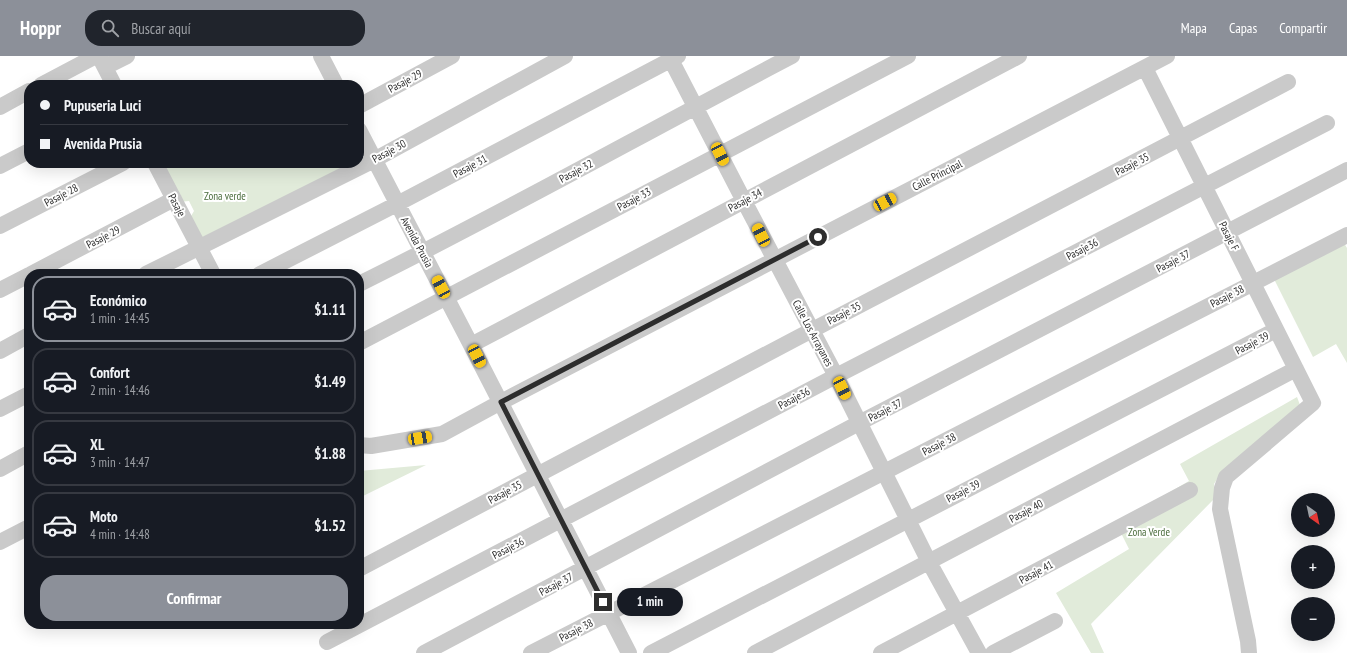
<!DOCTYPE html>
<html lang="es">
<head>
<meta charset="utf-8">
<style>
	body { margin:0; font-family:"PT Sans Narrow",sans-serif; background:#20242c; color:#f1f3f6; height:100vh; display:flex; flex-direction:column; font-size:15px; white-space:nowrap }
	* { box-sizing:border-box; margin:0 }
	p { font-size:13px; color:#9ea1a6 }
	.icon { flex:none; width:22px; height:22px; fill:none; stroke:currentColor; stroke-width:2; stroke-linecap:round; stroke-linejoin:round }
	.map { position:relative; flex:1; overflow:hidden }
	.side { position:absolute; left:24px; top:213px; width:340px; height:360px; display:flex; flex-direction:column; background:#171b24; border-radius:16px; box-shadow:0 4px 16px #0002 }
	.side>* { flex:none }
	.banner { position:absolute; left:24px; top:24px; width:340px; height:88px; border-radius:16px; box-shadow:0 4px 16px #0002; display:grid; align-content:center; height:88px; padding:0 16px; background:#171b24 }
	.needle { width:26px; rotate:147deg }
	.controls { position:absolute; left:1291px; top:437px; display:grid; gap:8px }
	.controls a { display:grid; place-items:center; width:44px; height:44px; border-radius:50%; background:#171b24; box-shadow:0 4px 16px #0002; font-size:20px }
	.end { position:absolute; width:18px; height:18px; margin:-9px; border:5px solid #2d2d2d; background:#fff; box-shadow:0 0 0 2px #fff }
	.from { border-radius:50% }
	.bubble { position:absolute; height:28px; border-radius:14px; background:#171b24; box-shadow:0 4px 16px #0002; font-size:13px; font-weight:600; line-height:28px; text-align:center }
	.car { position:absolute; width:12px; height:24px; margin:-12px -6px; border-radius:5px; box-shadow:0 0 3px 1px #0007; background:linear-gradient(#f5c518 24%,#345 0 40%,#f5c518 0 76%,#345 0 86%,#f5c518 0) }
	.banner b { display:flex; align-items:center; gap:14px; height:38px; font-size:15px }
	.banner b+b { border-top:1px solid #363941 }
	.banner i { width:10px; height:10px; background:#f1f3f6 }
	ul { padding:7px 0 0; list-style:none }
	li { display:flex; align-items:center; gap:12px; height:66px; margin:0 8px 6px; padding:0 8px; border:2px solid #363941; border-radius:16px }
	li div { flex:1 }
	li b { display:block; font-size:15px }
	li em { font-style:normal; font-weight:600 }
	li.active { border-color:#8c9099 }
	li>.icon { width:36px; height:36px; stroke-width:1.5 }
	.button { display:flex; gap:8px; margin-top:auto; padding:8px 16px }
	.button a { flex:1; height:46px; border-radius:16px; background:#8c9099; color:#fff; font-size:16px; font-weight:600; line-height:46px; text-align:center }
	header { display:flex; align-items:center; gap:24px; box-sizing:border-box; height:56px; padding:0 20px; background:#8c9099; color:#fff }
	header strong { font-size:19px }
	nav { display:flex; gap:22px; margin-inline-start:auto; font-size:14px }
	.search { width:280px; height:36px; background:#20242c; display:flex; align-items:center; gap:10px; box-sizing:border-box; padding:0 14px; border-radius:16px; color:#9ea1a6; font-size:15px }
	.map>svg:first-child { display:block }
	.green { fill:#e1ebda }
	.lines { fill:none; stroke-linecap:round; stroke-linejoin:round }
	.street { stroke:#cacaca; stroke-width:16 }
	.route { stroke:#2d2d2d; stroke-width:5 }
	.labels { text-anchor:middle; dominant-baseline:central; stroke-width:4; stroke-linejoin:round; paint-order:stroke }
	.street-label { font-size:11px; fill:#2d2d2d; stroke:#fff }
	.park-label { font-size:11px; fill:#486a3a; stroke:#fff }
</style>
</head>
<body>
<header>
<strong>Hoppr</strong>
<div class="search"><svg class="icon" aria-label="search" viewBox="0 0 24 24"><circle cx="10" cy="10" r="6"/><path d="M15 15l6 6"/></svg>Buscar aquí</div>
<nav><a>Mapa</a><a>Capas</a><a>Compartir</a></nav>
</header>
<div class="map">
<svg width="1347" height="597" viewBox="0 0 1347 597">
	<rect width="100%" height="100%" fill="#fff"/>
	<path class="green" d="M159,107H346L351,116L199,191L188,165L194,155L189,145L179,146Z
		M1341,182L1347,192V307L1336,288L1313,301L1271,217Z
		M1297,341L1300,349L1222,415L1214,428V443L1091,568L1104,597H1091L1056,537L1129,493L1116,467L1189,425L1180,408Z
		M426,409L359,442V415Z"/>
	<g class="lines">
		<path class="street" d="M99,0L114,29
			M321,0L336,29
			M669,0L744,145L836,320L929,506L979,597
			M105,11L127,0
			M1145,12L1313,347L1226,421L1222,432L1220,453L1248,585L1249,597
			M41,29L96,0
			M359,50L452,0
			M0,51L29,35
			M359,74L471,289L629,597
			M155,107L213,218
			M0,110L29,95
			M0,170L123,107
			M31,218L174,143
			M146,218L374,104L565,0
			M260,218L397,148L678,0
			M359,228C505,156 648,75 792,0
			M0,234L29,219
			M359,287L908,0
			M471,289L1019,0
			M0,295L29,279
			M0,353L29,338
			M359,389L371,390L442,378L501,346L1167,0
			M0,413L29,397
			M0,486L29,471
			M359,513L797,282L1288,26
			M327,586L836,320L1327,67
			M424,597L859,367L1347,114
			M531,597L1347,179
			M651,597L1276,274
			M755,597L1296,313
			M881,597L1190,434
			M993,597L1055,565"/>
	</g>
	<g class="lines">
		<path class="route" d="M603,546L501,346L818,181"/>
	</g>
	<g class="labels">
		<g class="street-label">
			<text transform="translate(405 25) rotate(-28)">Pasaje 29</text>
			<text transform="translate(389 95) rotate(-28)">Pasaje 30</text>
			<text transform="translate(1132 108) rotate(-27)">Pasaje 35</text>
			<text transform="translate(470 110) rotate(-28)">Pasaje 31</text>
			<text transform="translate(576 115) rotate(-28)">Pasaje 32</text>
			<text transform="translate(937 119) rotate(-27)">Calle Principal</text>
			<text transform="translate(61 139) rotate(-27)">Pasaje 28</text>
			<text transform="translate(634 143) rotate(-28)">Pasaje 33</text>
			<text transform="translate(745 144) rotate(-28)">Pasaje 34</text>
			<text transform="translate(177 149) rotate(62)">Pasaje</text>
			<text transform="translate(1229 180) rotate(63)">Pasaje F</text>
			<text transform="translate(103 181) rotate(-27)">Pasaje 29</text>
			<text transform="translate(417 186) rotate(62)">Avenida Prusia</text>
			<text transform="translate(1082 193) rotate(-27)">Pasaje36</text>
			<text transform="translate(1173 205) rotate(-27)">Pasaje 37</text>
			<text transform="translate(1227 240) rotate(-27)">Pasaje 38</text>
			<text transform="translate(844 257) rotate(-27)">Pasaje 35</text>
			<text transform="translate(813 277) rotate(62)">Calle Los Arrayanes</text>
			<text transform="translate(1252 287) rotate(-27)">Pasaje 39</text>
			<text transform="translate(794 342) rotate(-28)">Pasaje36</text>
			<text transform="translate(885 354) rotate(-27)">Pasaje 37</text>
			<text transform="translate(939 388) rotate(-27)">Pasaje 38</text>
			<text transform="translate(963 435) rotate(-27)">Pasaje 39</text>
			<text transform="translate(505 436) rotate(-28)">Pasaje 35</text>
			<text transform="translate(1026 455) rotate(-28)">Pasaje 40</text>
			<text transform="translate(508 492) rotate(-27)">Pasaje36</text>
			<text transform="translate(1036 516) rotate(-28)">Pasaje 41</text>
			<text transform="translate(556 528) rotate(-28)">Pasaje 37</text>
			<text transform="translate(576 574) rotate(-27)">Pasaje 38</text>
		</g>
		<g class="park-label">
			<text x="225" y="140">Zona verde</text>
			<text x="1149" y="476">Zona Verde</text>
		</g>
	</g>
</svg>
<div class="controls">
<a><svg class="needle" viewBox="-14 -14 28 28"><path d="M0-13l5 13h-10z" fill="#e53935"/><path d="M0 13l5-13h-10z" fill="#9ea1a6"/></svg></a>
<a>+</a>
<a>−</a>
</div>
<i class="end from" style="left:818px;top:181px"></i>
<i class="end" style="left:603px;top:546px"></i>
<div class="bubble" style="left:617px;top:532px;width:66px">1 min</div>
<i class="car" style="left:720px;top:98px;rotate:153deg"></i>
<i class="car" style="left:885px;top:146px;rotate:62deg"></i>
<i class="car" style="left:761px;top:179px;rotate:333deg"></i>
<i class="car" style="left:441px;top:231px;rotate:332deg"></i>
<i class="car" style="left:477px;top:300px;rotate:153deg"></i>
<i class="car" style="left:842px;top:332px;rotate:154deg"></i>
<i class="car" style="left:420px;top:382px;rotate:80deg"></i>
<div class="banner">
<b><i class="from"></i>Pupuseria Luci</b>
<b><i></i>Avenida Prusia</b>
</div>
<section class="side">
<ul>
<li class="active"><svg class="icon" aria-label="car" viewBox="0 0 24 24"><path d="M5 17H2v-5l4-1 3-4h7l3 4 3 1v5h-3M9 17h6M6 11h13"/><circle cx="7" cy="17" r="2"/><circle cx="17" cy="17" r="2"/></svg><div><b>Económico</b><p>1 min · 14:45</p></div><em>$1.11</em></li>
<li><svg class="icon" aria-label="car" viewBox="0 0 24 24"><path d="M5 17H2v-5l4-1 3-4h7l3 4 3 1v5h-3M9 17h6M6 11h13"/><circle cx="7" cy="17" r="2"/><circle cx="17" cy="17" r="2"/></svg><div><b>Confort</b><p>2 min · 14:46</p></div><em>$1.49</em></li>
<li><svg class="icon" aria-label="car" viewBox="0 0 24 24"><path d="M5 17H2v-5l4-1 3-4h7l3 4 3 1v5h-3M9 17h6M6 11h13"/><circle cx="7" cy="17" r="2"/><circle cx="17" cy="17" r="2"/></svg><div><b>XL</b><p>3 min · 14:47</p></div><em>$1.88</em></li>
<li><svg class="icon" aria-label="car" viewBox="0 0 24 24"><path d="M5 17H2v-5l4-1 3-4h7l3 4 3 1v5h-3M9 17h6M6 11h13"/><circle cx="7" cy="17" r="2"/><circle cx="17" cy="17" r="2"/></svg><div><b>Moto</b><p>4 min · 14:48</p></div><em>$1.52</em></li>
</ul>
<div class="button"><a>Confirmar</a></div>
</section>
</div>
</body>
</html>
